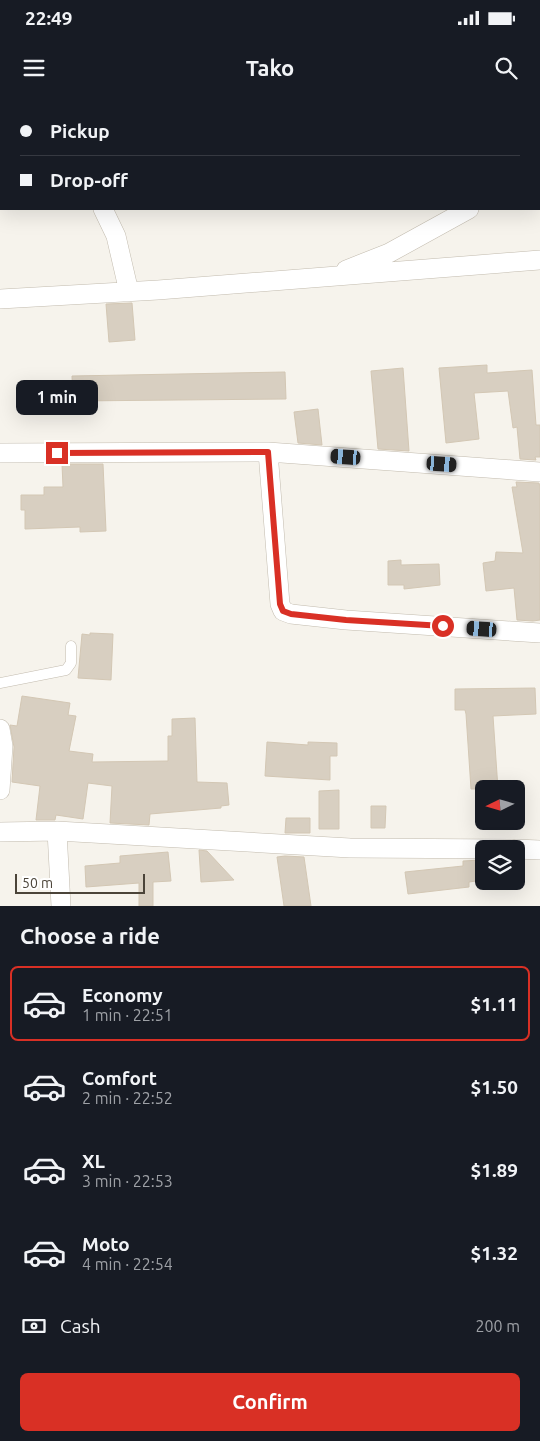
<!DOCTYPE html>
<html lang="en">
<head>
<meta charset="utf-8">
<style>
	body { margin:0; font-family:Ubuntu,sans-serif; background:#20242c; color:#f1f3f6; height:100vh; display:flex; flex-direction:column; font-size:19px; white-space:nowrap }
	* { box-sizing:border-box; margin:0 }
	p { font-size:16px; color:#9ea1a6 }
	.icon { flex:none; width:28px; height:28px; fill:none; stroke:currentColor; stroke-width:2; stroke-linecap:round; stroke-linejoin:round }
	.map { position:relative; height:806px; overflow:hidden }
	.drawer { display:flex; flex-direction:column; background:#171b24; flex:1 }
	.drawer>* { flex:none }
	.top-card { position:absolute; left:0px; top:0px; width:540px; height:110px; box-shadow:0 5px 20px #0002; display:grid; align-content:center; height:110px; padding:0 20px; background:#171b24 }
	.needle { width:32px; rotate:265deg }
	.fabs { position:absolute; left:475px; top:680px; display:grid; gap:10px }
	.fabs a { display:grid; place-items:center; width:50px; height:50px; border-radius:8px; background:#171b24; box-shadow:0 5px 20px #0002; font-size:25px }
	.scale { position:absolute; left:15px; bottom:12px; width:130px; box-sizing:border-box; padding-left:5px; border:2px solid #4b4439; border-top:0; font-size:14px; line-height:18px; white-space:nowrap; color:#4b4439; -webkit-text-stroke:4px #fff; paint-order:stroke }
	.end { position:absolute; width:22px; height:22px; margin:-11px; border:6px solid #d93025; background:#fff; box-shadow:0 0 0 2px #fff }
	.from { border-radius:50% }
	.bubble { position:absolute; height:35px; border-radius:8px; background:#171b24; box-shadow:0 5px 20px #0002; font-size:16px; font-weight:600; line-height:35px; text-align:center }
	.car { position:absolute; width:15px; height:30px; margin:-15px -8px; border-radius:6px; box-shadow:0 0 4px 1px #0007; background:linear-gradient(#222 24%,#8ab4d8 0 40%,#222 0 76%,#8ab4d8 0 86%,#222 0) }
	.top-card b { display:flex; align-items:center; gap:18px; height:48px; font-size:19px }
	.top-card b+b { border-top:1px solid #363941 }
	.top-card i { width:12px; height:12px; background:#f1f3f6 }
	ul { padding:0; list-style:none }
	li { display:flex; align-items:center; gap:15px; height:75px; margin:0 10px 8px; padding:0 10px; border:2px solid transparent; border-radius:8px }
	li div { flex:1 }
	li b { display:block; font-size:19px }
	li em { font-style:normal; font-weight:600 }
	li.on { border-color:#d93025 }
	li>.icon { width:45px; height:45px; stroke-width:1.5 }
	h2 { padding:0 20px; font-size:22px; line-height:60px }
	.pay { display:flex; align-items:center; gap:12px; height:55px; padding:0 20px; font-size:19px }
	.pay p { margin-inline-start:auto }
	.action { display:flex; gap:10px; margin-top:auto; padding:10px 20px }
	.action a { flex:1; height:58px; border-radius:8px; background:#d93025; color:#fff; font-size:20px; font-weight:600; line-height:58px; text-align:center }
	.status { display:flex; justify-content:space-between; align-items:center; height:35px; padding:0 25px; background:#171b24; direction:ltr }
	.status svg { height:14px; fill:currentColor }
	header { display:flex; justify-content:space-between; align-items:center; height:65px; padding:0 20px; background:#171b24; font-size:22px; font-weight:600 }
	.map>svg:first-child { display:block }
	.residential { fill:#eae5da }
	.building { fill:#d8cfc1; stroke:#d3c7b4 }
	.lines { fill:none; stroke-linecap:round; stroke-linejoin:round }
	.service-casing { stroke:#c2bbae; stroke-width:11 }
	.minor-casing { stroke:#c2bbae; stroke-width:20 }
	.service { stroke:#fff; stroke-width:10 }
	.minor { stroke:#fff; stroke-width:19 }
	.route { stroke:#d93025; stroke-width:6 }
</style>
</head>
<body>
<div class="status"><b>22:49</b><svg viewBox="0 0 49 12"><path d="M0 12V9h3v3zM5 12V6h3v6zM10 12V3h3v9zM15 12V0h3v12zM26 1h20v11H26zM47 4h2v5h-2z"/></svg></div>
<header><svg class="icon" aria-label="menu" viewBox="0 0 24 24"><path d="M4 6h16M4 12h16M4 18h16"/></svg>Tako<svg class="icon" aria-label="search" viewBox="0 0 24 24"><circle cx="10" cy="10" r="6"/><path d="M15 15l6 6"/></svg></header>
<div class="map">
<svg width="540" height="806" viewBox="0 0 540 806">
	<rect width="100%" height="100%" fill="#f6f3ec"/>
	<path class="residential" d="M0,0H540L1,1L0,21Z"/>
	<path class="building" d="M132,203L135,240L109,242L106,204Z
		M487,265V273L532,270L536,325H540V357H535L536,360L520,359L517,327L513,328L508,291L474,293L479,339L446,343L439,268Z
		M403,268L409,351L378,349L371,271Z
		M285,272L286,299L73,301L72,276Z
		M318,309L322,345L298,343L294,312Z
		M62,364H103L106,431L80,432V427L25,429V410H21V395H44V387H63Z
		M516,382L539,383L540,387V520L533,521L517,520L514,488L486,491L483,463L495,461L496,452L523,453L512,387H517Z
		M401,460V465L439,464L440,485L404,489V485H388V461Z
		M90,533L113,534L111,580L78,578L82,534L90,535Z
		M535,588L536,614L493,616L498,689H471L466,614L465,610H455V589Z
		M22,596L70,603L68,615L76,616L69,651L93,654L92,662L168,661V636H172V619L195,618L197,682L227,683L229,705L221,706V708L150,714L149,725L110,723L112,686L88,683L83,719L56,715L55,720H36L40,686L12,682L14,647L10,625L17,626Z
		M267,642L308,645V642L337,643V656H330V680L265,676Z
		M339,690V729H319V691Z
		M371,706H386L385,728H371Z
		M286,718H310V733H285Z
		M199,750L207,751L234,780L201,782Z
		M168,752L171,781L153,782V806H139V783L86,787L85,766L120,763V756Z
		M285,756L304,757L311,806H284L277,757Z
		M481,760L483,780L469,782V787L408,794L405,772L463,766V761Z"/>
	<g class="lines">
		<g class="service-casing">
			<path id="service" d="M0,583L66,570L71,563V546"/>
		</g>
		<g class="minor-casing">
			<path id="minor" d="M0,54H1
				M539,84H540
				M103,109L116,136L129,192
				M346,170L389,153L469,109
				M0,199L158,190L540,160
				M268,352L280,504L283,511L291,514L346,520L540,533
				M0,353L268,352L540,372
				M0,629L3,646L0,690
				M57,731L61,806
				M0,732L57,731L350,748L512,749
				M516,749L540,750"/>
		</g>
		<use href="#service" class="service"/>
		<use href="#minor" class="minor"/>
	</g>
	<g class="lines">
		<path class="route" d="M57,353L268,352L280,504L283,511L291,514L346,520L443,526"/>
	</g>
</svg>
<div class="fabs">
<a><svg class="needle" viewBox="-14 -14 28 28"><path d="M0-13l5 13h-10z" fill="#e53935"/><path d="M0 13l5-13h-10z" fill="#9ea1a6"/></svg></a>
<a><svg class="icon" aria-label="layers" viewBox="0 0 24 24"><path d="M12 4l9 5-9 5-9-5zM3 14l9 5 9-5"/></svg></a>
</div>
<div class="scale">50 m</div>
<i class="end from" style="left:443px;top:526px"></i>
<i class="end" style="left:57px;top:353px"></i>
<div class="bubble" style="left:16px;top:280px;width:82px">1 min</div>
<i class="car" style="left:346px;top:357px;rotate:274deg"></i>
<i class="car" style="left:442px;top:364px;rotate:94deg"></i>
<i class="car" style="left:482px;top:529px;rotate:274deg"></i>
<div class="top-card">
<b><i class="from"></i>Pickup</b>
<b><i></i>Drop-off</b>
</div>
</div>
<section class="drawer">
<h2>Choose a ride</h2>
<ul>
<li class="on"><svg class="icon" aria-label="car" viewBox="0 0 24 24"><path d="M5 17H2v-5l4-1 3-4h7l3 4 3 1v5h-3M9 17h6M6 11h13"/><circle cx="7" cy="17" r="2"/><circle cx="17" cy="17" r="2"/></svg><div><b>Economy</b><p>1 min · 22:51</p></div><em>$1.11</em></li>
<li><svg class="icon" aria-label="car" viewBox="0 0 24 24"><path d="M5 17H2v-5l4-1 3-4h7l3 4 3 1v5h-3M9 17h6M6 11h13"/><circle cx="7" cy="17" r="2"/><circle cx="17" cy="17" r="2"/></svg><div><b>Comfort</b><p>2 min · 22:52</p></div><em>$1.50</em></li>
<li><svg class="icon" aria-label="car" viewBox="0 0 24 24"><path d="M5 17H2v-5l4-1 3-4h7l3 4 3 1v5h-3M9 17h6M6 11h13"/><circle cx="7" cy="17" r="2"/><circle cx="17" cy="17" r="2"/></svg><div><b>XL</b><p>3 min · 22:53</p></div><em>$1.89</em></li>
<li><svg class="icon" aria-label="car" viewBox="0 0 24 24"><path d="M5 17H2v-5l4-1 3-4h7l3 4 3 1v5h-3M9 17h6M6 11h13"/><circle cx="7" cy="17" r="2"/><circle cx="17" cy="17" r="2"/></svg><div><b>Moto</b><p>4 min · 22:54</p></div><em>$1.32</em></li>
</ul>
<div class="pay"><svg class="icon" aria-label="cash" viewBox="0 0 24 24"><path d="M3 7h18v10H3z"/><circle cx="12" cy="12" r="2"/></svg>Cash<p>200 m</p></div>
<div class="action"><a>Confirm</a></div>
</section>
</body>
</html>
